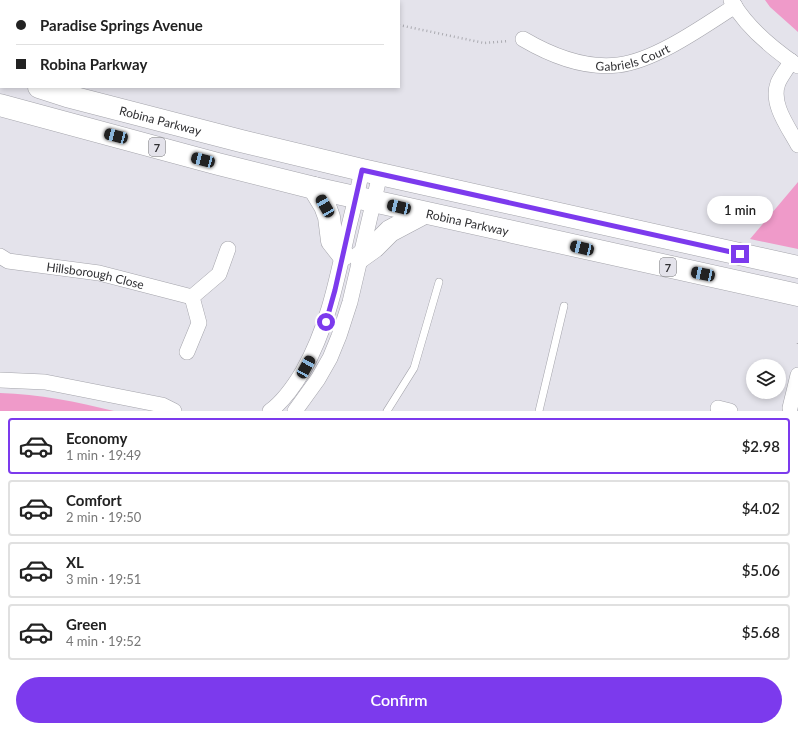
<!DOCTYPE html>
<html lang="en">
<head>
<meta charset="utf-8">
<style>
	body { margin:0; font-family:Lato,sans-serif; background:#f6f6f6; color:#222; height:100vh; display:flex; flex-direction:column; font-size:15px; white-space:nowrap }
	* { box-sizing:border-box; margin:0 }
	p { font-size:13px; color:#767676 }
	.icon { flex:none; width:22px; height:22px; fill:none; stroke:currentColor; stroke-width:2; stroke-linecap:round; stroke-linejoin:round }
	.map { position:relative; height:411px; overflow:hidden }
	.sheet { display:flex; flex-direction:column; background:#fff; flex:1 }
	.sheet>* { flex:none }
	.top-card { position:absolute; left:0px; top:0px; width:400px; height:88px; box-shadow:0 2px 6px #0003; display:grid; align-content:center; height:88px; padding:0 16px; background:#fff }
	.fabs { position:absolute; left:746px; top:359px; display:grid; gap:8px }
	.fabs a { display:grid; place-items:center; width:40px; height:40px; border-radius:50%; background:#fff; box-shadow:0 2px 6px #0003; font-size:20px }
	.end { position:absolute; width:18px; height:18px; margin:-9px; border:5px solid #7c3aed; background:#fff; box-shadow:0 0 0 2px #fff }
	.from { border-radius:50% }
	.bubble { position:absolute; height:28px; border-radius:14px; background:#fff; box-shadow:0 2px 6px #0003; font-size:13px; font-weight:600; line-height:28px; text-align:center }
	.car { position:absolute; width:12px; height:24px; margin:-12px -6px; border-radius:5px; box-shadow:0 0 3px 1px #0007; background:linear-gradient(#222 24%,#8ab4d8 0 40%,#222 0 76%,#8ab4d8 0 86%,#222 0) }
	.top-card b { display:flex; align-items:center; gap:14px; height:38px; font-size:15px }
	.top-card b+b { border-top:1px solid #e0e0e0 }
	.top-card i { width:10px; height:10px; background:#222 }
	ul { padding:7px 0 0; list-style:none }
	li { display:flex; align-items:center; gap:12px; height:56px; margin:0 8px 6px; padding:0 8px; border:2px solid #e0e0e0; border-radius:4px }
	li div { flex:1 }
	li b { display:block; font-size:15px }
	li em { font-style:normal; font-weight:600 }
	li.active { border-color:#7c3aed }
	li>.icon { width:36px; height:36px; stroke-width:1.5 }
	.action { display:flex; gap:8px; margin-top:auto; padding:8px 16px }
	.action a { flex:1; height:46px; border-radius:24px; background:#7c3aed; color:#fff; font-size:16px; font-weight:600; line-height:46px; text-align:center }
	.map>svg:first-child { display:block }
	.green { fill:#ef9ac9 }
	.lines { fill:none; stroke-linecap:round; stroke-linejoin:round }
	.lane-casing { stroke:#a4a4ab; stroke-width:8 }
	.street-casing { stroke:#a4a4ab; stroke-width:16 }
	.primary-casing { stroke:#a4a4ab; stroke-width:23 }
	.path { stroke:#aaaab0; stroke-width:2.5; stroke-dasharray:1 3; stroke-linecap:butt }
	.lane { stroke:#fff; stroke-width:7 }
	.street { stroke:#fff; stroke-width:15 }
	.primary { stroke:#fff; stroke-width:22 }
	.route { stroke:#7c3aed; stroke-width:5 }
	.labels { text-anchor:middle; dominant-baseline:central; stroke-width:3.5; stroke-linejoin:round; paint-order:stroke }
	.shield { fill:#e4e3eb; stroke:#65656a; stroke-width:1 }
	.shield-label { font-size:11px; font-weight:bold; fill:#2f2f32 }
	.street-label { font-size:12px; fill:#2f2f32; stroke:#e4e3eb }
</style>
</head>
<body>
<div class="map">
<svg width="798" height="411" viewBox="0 0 798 411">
	<rect width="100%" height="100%" fill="#e4e3eb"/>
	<path class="green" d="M765,0H798V32L770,7Z
		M798,182V249L750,239Z
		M0,393C39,394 77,402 114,411H0Z"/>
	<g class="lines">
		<g class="lane-casing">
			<path id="lane" d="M387,411L414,368L439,282
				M539,411L564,306"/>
		</g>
		<g class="street-casing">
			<g id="street">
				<path d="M298,0L301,1"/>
				<path d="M731,0C746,27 773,49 798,66"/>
				<path d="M232,1L233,0"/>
				<path d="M335,1L336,0"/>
				<path id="s1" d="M523,39C552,56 584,69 618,65C655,61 704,26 735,6"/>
				<path d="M791,61C787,69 781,76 778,83C770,104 789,128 798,145"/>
				<path id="s2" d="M0,256L8,261L99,273L192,297"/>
				<path d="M187,352L199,323L192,297L219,274L228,249"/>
				<path d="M0,380L45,382L162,405L174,411"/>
				<path d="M718,408L730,411"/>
				<path d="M790,408L798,375"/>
				<path d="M270,411C284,401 294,386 303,371C328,327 337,279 348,230C353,210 358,190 362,170"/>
				<path d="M295,411L318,379L330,358L339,336L350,302L380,174"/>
			</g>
		</g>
		<g class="primary-casing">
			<g id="primary">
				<path d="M0,75H1"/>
				<path id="s3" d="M39,87L67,96L241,141L362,170L798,267"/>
				<path id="s4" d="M0,105L218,164L314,188L798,295"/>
				<path d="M314,188L325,206L329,217L332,241L343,255"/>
				<path d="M360,257L374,247L390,231L424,213"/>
			</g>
		</g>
		<path class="path" d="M399,25L484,43L509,41
			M798,343V344"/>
		<use href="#lane" class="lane"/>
		<use href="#street" class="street"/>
		<use href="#primary" class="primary"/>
	</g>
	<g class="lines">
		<path class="route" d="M326,322L335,290L362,170L740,254"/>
	</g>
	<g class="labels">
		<g class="shield">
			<rect x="149" y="138" width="16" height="18" rx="3"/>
			<rect x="660" y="258" width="16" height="18" rx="3"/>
		</g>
		<g class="shield-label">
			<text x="157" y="147">7</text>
			<text x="668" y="267">7</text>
		</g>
		<g class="street-label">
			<text stroke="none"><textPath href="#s1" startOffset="116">Gabriels Court</textPath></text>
			<text stroke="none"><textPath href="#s3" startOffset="126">Robina Parkway</textPath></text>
			<text stroke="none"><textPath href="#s4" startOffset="482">Robina Parkway</textPath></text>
			<text stroke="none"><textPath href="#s2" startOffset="98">Hillsborough Close</textPath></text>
		</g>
	</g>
</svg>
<div class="fabs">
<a><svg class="icon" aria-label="layers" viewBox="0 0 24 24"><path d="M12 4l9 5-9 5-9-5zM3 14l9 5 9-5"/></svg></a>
</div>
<i class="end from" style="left:326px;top:322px"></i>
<i class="end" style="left:740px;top:254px"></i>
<div class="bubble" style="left:707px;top:196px;width:66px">1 min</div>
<i class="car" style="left:116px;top:136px;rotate:285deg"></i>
<i class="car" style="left:203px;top:160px;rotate:285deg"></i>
<i class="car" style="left:325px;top:206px;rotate:330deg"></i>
<i class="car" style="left:399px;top:207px;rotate:283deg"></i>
<i class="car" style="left:582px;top:248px;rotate:283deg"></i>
<i class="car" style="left:703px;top:274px;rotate:282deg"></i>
<i class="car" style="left:306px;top:367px;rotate:29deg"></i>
<div class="top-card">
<b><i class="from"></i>Paradise Springs Avenue</b>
<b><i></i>Robina Parkway</b>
</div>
</div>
<section class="sheet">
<ul>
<li class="active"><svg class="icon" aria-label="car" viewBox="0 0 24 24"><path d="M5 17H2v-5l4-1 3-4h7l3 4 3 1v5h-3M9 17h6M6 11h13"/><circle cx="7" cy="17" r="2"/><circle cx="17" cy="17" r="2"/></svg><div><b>Economy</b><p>1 min · 19:49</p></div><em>$2.98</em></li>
<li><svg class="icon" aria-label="car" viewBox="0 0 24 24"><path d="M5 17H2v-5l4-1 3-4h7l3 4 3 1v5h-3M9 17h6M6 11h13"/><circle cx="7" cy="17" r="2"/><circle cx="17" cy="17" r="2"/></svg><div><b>Comfort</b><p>2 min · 19:50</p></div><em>$4.02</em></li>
<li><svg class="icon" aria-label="car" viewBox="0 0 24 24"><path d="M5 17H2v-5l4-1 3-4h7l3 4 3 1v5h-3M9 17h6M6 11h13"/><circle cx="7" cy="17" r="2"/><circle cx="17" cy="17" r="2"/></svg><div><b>XL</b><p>3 min · 19:51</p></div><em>$5.06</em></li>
<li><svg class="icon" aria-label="car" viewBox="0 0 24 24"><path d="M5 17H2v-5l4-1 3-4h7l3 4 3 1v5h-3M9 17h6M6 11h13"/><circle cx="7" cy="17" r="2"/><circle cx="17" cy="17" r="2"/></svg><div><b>Green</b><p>4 min · 19:52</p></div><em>$5.68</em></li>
</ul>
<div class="action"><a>Confirm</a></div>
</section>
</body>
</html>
